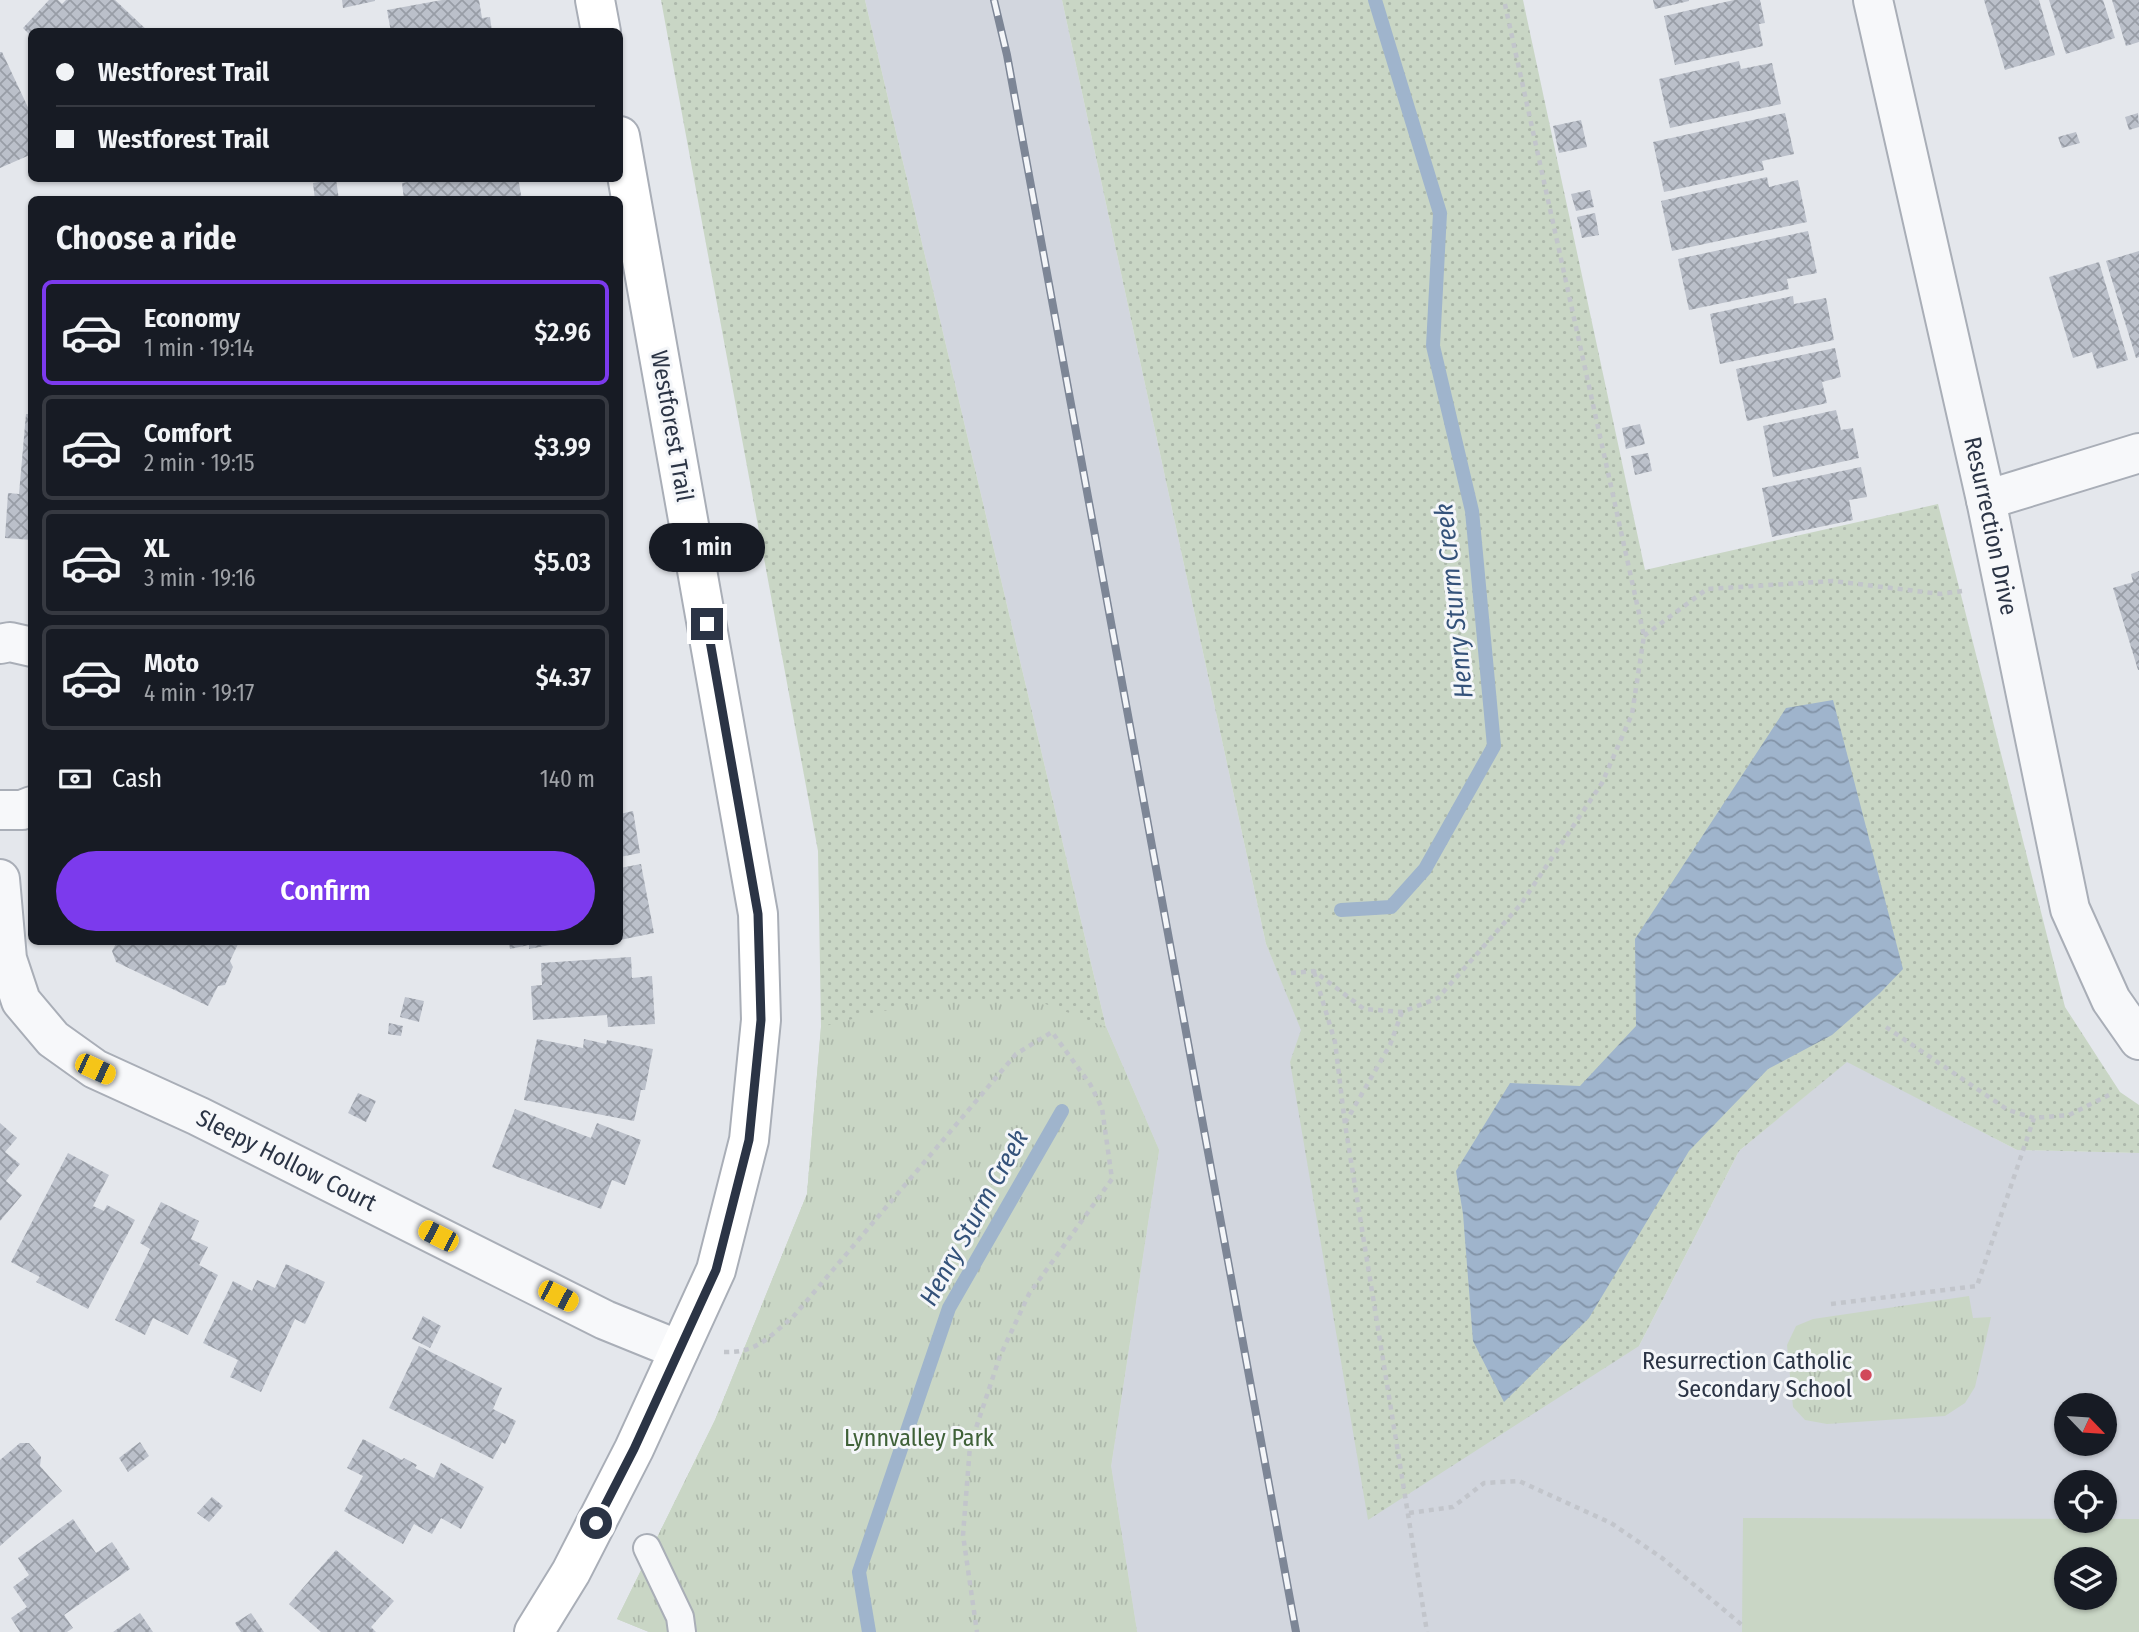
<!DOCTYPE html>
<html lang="en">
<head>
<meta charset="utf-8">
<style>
	body { margin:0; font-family:"Fira Sans Condensed",sans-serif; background:#242831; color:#f1f3f6; height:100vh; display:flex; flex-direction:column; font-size:26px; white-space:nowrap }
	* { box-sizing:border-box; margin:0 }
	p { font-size:23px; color:#9ea1a6 }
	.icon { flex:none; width:38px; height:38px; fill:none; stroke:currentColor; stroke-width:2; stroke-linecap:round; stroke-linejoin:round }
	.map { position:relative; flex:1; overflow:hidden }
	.drawer { position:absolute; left:28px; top:196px; width:595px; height:749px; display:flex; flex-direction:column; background:#171b24; border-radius:10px; box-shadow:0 2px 5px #0004 }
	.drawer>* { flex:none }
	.top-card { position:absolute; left:28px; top:28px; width:595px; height:154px; border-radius:10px; box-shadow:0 2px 5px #0004; display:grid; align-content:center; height:154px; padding:0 28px; background:#171b24 }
	.needle { width:46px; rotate:115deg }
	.buttons { position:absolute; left:2054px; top:1393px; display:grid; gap:14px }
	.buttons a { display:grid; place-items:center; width:63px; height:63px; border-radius:50%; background:#171b24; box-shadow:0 2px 5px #0004; font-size:35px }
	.end { position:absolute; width:32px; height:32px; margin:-16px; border:9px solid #2b3445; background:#fff; box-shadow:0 0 0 4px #fff }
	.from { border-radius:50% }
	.bubble { position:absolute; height:49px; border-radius:24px; background:#171b24; box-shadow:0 2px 5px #0004; font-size:23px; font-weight:600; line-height:49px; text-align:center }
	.car { position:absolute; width:21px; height:42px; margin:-21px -10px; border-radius:9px; box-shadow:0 0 5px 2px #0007; background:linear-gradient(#f5c518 24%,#345 0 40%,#f5c518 0 76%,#345 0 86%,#f5c518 0) }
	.top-card b { display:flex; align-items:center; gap:24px; height:66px; font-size:26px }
	.top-card b+b { border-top:2px solid #363941 }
	.top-card i { width:18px; height:18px; background:#f1f3f6 }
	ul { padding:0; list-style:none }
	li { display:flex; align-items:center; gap:21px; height:105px; margin:0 14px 10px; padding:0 14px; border:4px solid #363941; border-radius:10px }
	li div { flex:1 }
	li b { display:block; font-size:26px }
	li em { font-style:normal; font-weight:600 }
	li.current { border-color:#7c3aed }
	li>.icon { width:63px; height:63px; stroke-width:1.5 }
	h2 { padding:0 28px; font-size:32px; line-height:84px }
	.pay { display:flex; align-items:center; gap:18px; height:77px; padding:0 28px; font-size:26px }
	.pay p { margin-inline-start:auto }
	.primary-button { display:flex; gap:14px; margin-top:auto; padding:14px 28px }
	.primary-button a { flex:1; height:80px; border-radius:42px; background:#7c3aed; color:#fff; font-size:28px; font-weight:600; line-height:80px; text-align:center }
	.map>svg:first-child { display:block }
	.built { fill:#d2d6de; fill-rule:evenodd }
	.grass { fill:url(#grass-dots) }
	.park { fill:url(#park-tufts) }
	.garden { fill:#c9d6c5; fill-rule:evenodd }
	.water { fill:url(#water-waves) }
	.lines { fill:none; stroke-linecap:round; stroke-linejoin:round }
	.stream { stroke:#9fb4cc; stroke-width:14 }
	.building { fill:url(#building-cross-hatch) }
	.lane-casing { stroke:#a9aeb7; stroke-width:30 }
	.street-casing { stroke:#a9aeb7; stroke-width:42 }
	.secondary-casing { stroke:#a9aeb7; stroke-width:42 }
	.path { stroke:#c2c5cb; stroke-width:4.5; stroke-dasharray:5 5; stroke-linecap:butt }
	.lane { stroke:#f7f8fa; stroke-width:26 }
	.street { stroke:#f7f8fa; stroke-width:38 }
	.secondary { stroke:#fff; stroke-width:38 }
	.rail-casing { stroke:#7d8696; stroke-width:8 }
	.rail { stroke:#f4f6f9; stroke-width:5; stroke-dasharray:16; stroke-linecap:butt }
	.route { stroke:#2b3445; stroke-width:9 }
	.poi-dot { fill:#d1495b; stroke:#f4f6f9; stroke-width:2.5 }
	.labels { text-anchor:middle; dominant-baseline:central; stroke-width:6; stroke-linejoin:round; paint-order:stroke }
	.street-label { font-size:24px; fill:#2b3445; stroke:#f4f6f9 }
	.poi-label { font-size:24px; fill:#2b3445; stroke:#f4f6f9; text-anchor:end }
	.park-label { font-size:24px; fill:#3f6138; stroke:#f4f6f9 }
	.water-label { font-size:26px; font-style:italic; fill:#34527a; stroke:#f4f6f9 }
</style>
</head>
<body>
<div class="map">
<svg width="2139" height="1632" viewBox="0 0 2139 1632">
	<defs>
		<pattern id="grass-dots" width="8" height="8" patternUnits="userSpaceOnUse" patternTransform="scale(1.75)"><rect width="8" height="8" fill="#c9d6c5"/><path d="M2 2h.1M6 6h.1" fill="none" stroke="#adb8ab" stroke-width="1.8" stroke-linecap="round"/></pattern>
		<pattern id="park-tufts" width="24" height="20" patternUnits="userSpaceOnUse" patternTransform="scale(1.75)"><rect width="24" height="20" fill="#c9d6c5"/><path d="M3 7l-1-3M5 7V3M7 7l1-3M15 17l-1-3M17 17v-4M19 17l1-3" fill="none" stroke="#adb8ab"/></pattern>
		<pattern id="water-waves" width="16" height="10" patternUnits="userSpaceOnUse" patternTransform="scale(1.75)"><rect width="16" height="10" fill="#9fb4cc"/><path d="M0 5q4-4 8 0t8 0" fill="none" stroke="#8293a7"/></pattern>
		<pattern id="building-cross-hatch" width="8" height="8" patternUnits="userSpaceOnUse" patternTransform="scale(1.75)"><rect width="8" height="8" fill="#bbc0ca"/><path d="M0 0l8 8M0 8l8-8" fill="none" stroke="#989da6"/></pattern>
	</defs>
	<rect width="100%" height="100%" fill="#e4e7ec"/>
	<path class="built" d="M865,0H1062L1266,944L1302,1030L1290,1063L1639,1346L1739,1151L1847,1061L2017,1150L2139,1153V1632H1137L1111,1466L1159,1150L1106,1027ZM2067,1405H2105V1444H2067ZM2067,1482H2105V1521H2067ZM2067,1559H2105V1598H2067Z"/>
	<path class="grass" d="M661,0H865L1106,1027L1159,1150L1111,1466L1137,1632H649L617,1619L715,1420L807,1194L821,1027L818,851Z
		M1062,0H1523L1645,570L1938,504L2065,1007L2120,1092L2139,1105V1153L2017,1150L1847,1062L1739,1151L1639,1346L1368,1520L1290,1062L1301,1030L1266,944Z"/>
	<path class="park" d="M1035,1000L1106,1027L1159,1150L1111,1466L1137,1632H649L617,1619L715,1420L807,1194L821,1027L916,1003Z
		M1969,1296L1973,1318L1991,1317L1975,1387L1965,1403L1945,1416L1827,1424L1805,1420L1793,1407L1787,1345L1796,1326L1813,1319Z"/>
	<path class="garden" d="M1743,1518L2139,1519V1632H1742ZM2067,1559H2105V1598H2067Z"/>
	<path class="water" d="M1833,700L1903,969L1880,993L1832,1035L1768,1069L1689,1151L1589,1318L1504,1402L1473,1341L1463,1214L1456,1171L1510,1083L1580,1086L1636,1026L1635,939L1786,708Z"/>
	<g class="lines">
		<path class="stream" d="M1341,910L1391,907L1425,869L1494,746L1472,511L1433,346L1440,213L1375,0
			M869,1632L859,1572L949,1308L1062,1111"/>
	</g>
	<path class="building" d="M49,0H58L62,4L66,0H115L149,32H32V37L23,28Z
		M342,0H375V1L343,8Z
		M442,0H479L482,18L490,17L492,32H391L387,10Z
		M1653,0H1689V1L1655,9Z
		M1734,0H1760L1765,23L1759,24L1763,46L1675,65L1664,16Z
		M1984,0H2039L2055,55L2005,70Z
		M2049,0H2103L2115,38L2066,54Z
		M2112,0H2139V42L2126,46Z
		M0,52H2L32,116V154L0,168Z
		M1739,61L1741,69L1772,63L1781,104L1670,128L1659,79Z
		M1785,113L1794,154L1762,161L1764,170L1664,192L1653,142Z
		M2138,113L2139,127L2129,130L2125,117Z
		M1581,120L1587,147L1559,153L1553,126Z
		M2076,132L2080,143L2062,148L2058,137Z
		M1767,177L1769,187L1798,180L1807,222L1672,251L1661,201Z
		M428,178H518L522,200H404L402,183Z
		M336,179L339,200H315L313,183Z
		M1590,190L1594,207L1576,211L1571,194Z
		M1595,213L1599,235L1582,238L1577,217Z
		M1808,231L1817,273L1787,279L1789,289L1689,310L1678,259Z
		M2139,251V357L2136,358L2106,261Z
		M2099,262L2128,360L2097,369L2092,352L2073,358L2049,277Z
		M1793,296L1794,304L1826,298L1834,340L1720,364L1710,314Z
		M1835,348L1841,377L1822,382L1827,403L1747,421L1736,369Z
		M1836,410L1841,430L1853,428L1859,458L1773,477L1763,426Z
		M26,414H32V540L5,538L8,493L19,494Z
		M1640,424L1645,444L1626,449L1622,428Z
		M1648,453L1652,471L1635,475L1631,456Z
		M1861,467L1867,497L1849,500L1853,520L1772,537L1762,488Z
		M2139,571V670H2138L2113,588L2133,582L2131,574Z
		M633,811L640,853L620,857V814Z
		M641,864L654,933L620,940V868Z
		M117,942H239L230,961L233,967L225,985L218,986L208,1006L116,962L112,951Z
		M509,942H560V943L529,949V945L510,949Z
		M631,957L632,978L652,976L655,1024L608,1027L607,1015L533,1020L531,986L542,985L541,963Z
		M405,997L424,1001L419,1022L400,1017Z
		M389,1023L403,1026L401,1036L388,1034Z
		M537,1039L583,1048L584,1039L606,1044L607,1040L653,1049L645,1090H641L634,1121L524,1100Z
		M358,1093L376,1101L366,1122L348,1113Z
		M515,1109L591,1138L597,1123L641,1140L625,1185L612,1180L601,1209L492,1167Z
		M0,1123L17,1138L5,1152L20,1164L6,1181L22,1195L0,1221Z
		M68,1153L109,1175L93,1206L104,1211L107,1205L135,1220L88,1309L36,1282L40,1277L11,1262Z
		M161,1202L199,1221L191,1239L208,1247L199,1265L218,1275L188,1335L153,1318L145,1335L115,1320L150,1249L140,1243Z
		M286,1264L325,1282L305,1324L295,1319L261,1392L230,1377L238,1360L203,1343L233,1281L252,1291L257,1280L275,1288Z
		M423,1316L441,1326L430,1348L412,1339Z
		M419,1346L502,1388L493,1409L516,1421L505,1444L502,1442L493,1459L389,1408Z
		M363,1439L402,1460L404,1458L417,1465L415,1468L434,1478L441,1463L484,1487L461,1529L441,1518L432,1534L414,1524L403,1544L344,1511L363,1476L347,1468Z
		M140,1442L149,1456L128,1472L119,1458Z
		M20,1443H29L41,1457L40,1466L62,1491L0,1546V1460Z
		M212,1497L223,1506L209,1522L197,1513Z
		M73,1519L96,1553L112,1542L130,1569L64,1615L73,1628L67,1632H20L11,1618L27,1607L13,1587L29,1575L18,1558Z
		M336,1550L394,1601L371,1627L376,1632H321L289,1604Z
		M140,1613L153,1632H113Z
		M251,1613L264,1632H241L235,1623Z"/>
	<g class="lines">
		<g class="lane-casing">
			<path id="lane" d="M647,1548L680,1617L682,1632"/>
		</g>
		<g class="street-casing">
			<g id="street">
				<path id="s1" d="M1873,0L1986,500L2070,909L2111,1000L2139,1040"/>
				<path d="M1986,500L2139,453"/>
				<path d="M0,644L10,642L32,647"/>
				<path d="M0,810H22L32,806"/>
				<path id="s2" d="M0,879L7,959L21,1001L53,1039L95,1069L198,1116L605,1320L679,1350"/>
			</g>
		</g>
		<g class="secondary-casing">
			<path id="secondary" d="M595,0L601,32
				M534,1632L571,1572L634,1449L716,1270L749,1140L761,1020L758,914L620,136"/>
		</g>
		<path class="path" d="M1644,636L1707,589L1833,581L1941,594L1962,591
			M1314,972L1335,1042L1345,1124L1427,1632
			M1291,973L1314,971L1364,1009L1402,1012L1438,998L1521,904L1602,783L1632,714L1644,636L1504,0
			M1886,1027L2008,1110L2034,1118L2069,1115L2109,1095
			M1345,1123L1390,1045L1402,1012
			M1831,1304L1977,1286L2034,1118
			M724,1352C758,1353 768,1337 793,1317L1016,1054L1052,1032L1090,1084L1102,1108L1112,1179L1029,1294L1000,1356L970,1446L963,1535L977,1632
			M1409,1513L1453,1507L1484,1483L1519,1481L1611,1523L1662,1558L1742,1625"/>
		<use href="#lane" class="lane"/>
		<use href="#street" class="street"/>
		<use href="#secondary" class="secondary"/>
		<g class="rail-casing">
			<path id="rail" d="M994,0L1007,55L1296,1632"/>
		</g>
		<use href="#rail" class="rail"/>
	</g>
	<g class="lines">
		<path class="route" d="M596,1523L634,1449L716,1270L749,1140L761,1020L758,914L707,624"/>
	</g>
	<circle class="poi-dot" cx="1866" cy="1375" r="7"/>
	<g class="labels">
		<g class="street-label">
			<text transform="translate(672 426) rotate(80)">Westforest Trail</text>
			<text stroke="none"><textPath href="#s1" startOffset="539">Resurrection Drive</textPath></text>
			<text stroke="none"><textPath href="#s2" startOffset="438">Sleepy Hollow Court</textPath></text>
		</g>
		<g class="poi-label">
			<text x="1852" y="1361">Resurrection Catholic<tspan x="1852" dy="28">Secondary School</tspan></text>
		</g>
		<g class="park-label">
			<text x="919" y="1438">Lynnvalley Park</text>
		</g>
		<g class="water-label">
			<text transform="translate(1454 601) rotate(-96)">Henry Sturm Creek</text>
			<text transform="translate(974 1218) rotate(-61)">Henry Sturm Creek</text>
		</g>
	</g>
</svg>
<div class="buttons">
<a><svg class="needle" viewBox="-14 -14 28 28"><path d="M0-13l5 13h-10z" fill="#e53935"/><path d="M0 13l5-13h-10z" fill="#9ea1a6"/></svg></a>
<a><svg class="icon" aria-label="locate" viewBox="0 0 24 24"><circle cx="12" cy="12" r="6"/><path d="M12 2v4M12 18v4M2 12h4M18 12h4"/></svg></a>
<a><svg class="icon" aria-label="layers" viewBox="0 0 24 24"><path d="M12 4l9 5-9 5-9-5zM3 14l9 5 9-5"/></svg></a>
</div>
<i class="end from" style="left:596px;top:1523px"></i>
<i class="end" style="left:707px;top:624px"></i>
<div class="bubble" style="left:649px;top:523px;width:116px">1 min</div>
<i class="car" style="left:95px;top:1069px;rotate:115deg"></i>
<i class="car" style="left:438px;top:1236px;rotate:297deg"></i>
<i class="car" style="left:558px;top:1296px;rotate:117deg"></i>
<div class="top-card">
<b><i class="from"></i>Westforest Trail</b>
<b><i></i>Westforest Trail</b>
</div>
<section class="drawer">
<h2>Choose a ride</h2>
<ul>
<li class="current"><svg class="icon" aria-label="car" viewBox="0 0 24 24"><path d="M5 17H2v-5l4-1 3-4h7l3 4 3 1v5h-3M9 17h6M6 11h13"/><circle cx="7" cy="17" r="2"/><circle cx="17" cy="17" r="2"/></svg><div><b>Economy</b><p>1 min · 19:14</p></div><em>$2.96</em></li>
<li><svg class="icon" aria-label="car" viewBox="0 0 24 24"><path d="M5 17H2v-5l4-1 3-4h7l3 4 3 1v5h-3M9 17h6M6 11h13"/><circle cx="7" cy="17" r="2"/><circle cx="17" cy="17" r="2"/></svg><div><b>Comfort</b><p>2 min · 19:15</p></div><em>$3.99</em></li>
<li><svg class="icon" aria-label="car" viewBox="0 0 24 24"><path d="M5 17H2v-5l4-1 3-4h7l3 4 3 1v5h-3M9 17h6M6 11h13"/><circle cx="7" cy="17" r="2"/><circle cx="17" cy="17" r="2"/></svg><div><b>XL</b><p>3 min · 19:16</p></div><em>$5.03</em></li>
<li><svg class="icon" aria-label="car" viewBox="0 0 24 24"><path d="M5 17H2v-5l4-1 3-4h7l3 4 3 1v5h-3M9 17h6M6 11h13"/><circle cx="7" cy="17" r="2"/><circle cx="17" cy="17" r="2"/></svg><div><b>Moto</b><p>4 min · 19:17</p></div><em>$4.37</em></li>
</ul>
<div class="pay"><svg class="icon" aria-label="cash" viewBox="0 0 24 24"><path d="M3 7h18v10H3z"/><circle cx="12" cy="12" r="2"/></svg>Cash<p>140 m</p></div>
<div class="primary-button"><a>Confirm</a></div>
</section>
</div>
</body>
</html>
